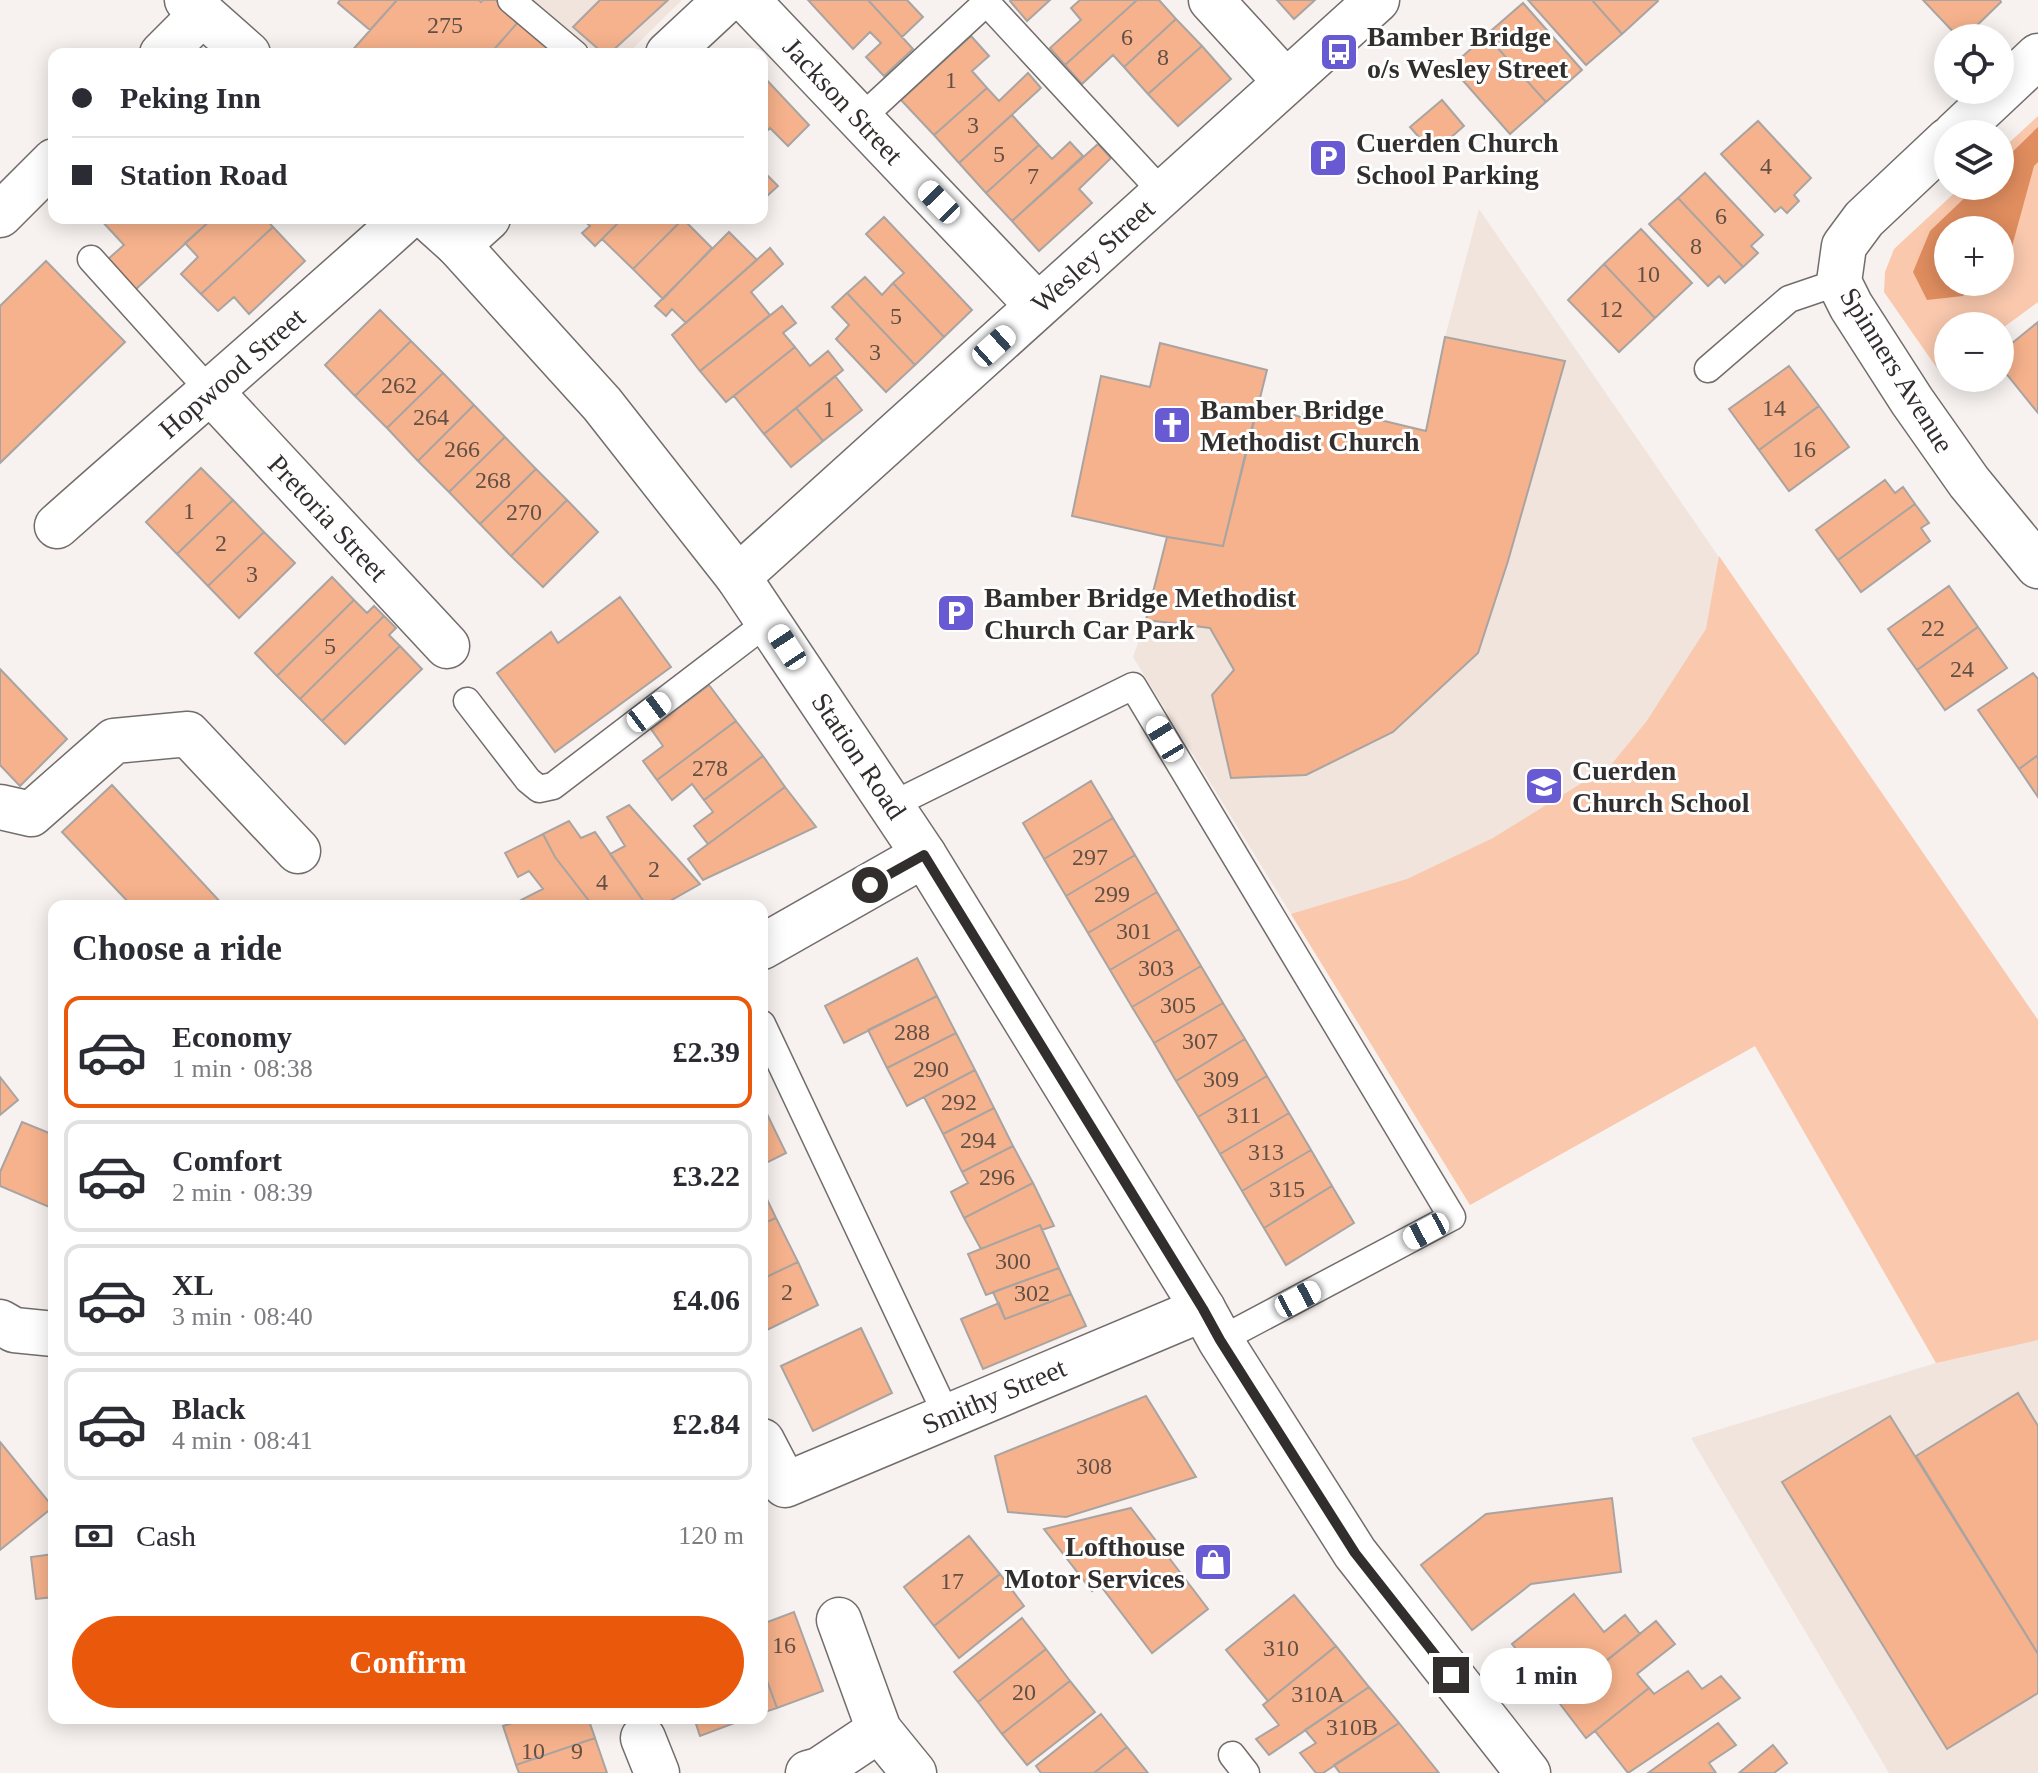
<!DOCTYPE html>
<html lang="en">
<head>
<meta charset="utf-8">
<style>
	body { margin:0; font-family:Georgia,serif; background:#f2f2f3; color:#2b2b33; height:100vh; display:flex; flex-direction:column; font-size:30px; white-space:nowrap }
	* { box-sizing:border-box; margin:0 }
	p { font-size:26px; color:#7c7c81 }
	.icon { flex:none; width:44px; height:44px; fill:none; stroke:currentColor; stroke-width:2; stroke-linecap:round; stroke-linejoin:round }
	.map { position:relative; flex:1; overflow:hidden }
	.sheet { position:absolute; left:48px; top:900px; width:720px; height:824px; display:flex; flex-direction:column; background:#fff; border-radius:16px; box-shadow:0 4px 20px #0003 }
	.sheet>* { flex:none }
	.top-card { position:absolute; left:48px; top:48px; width:720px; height:176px; border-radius:16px; box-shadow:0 4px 20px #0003; display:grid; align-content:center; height:176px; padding:0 24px; background:#fff }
	.buttons { position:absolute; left:1934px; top:24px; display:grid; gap:16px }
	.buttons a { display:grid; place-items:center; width:80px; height:80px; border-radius:50%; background:#fff; box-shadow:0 4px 20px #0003; font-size:40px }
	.end { position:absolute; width:36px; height:36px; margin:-18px; border:10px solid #312e2d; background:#fff; box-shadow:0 0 0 4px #fff }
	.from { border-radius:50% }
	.bubble { position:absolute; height:56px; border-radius:28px; background:#fff; box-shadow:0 4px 20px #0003; font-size:26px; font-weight:600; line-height:56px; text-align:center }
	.car { position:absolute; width:24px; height:48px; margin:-24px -12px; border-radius:10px; box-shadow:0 0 6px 2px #0007; background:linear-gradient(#fff 24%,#345 0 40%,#fff 0 76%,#345 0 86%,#fff 0) }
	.top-card b { display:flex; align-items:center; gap:28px; height:76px; font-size:30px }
	.top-card b+b { border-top:2px solid #e1e1e2 }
	.top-card i { width:20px; height:20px; background:#2b2b33 }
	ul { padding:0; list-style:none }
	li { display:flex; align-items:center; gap:24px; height:112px; margin:0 16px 12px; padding:0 8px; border:4px solid #e1e1e2; border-radius:16px }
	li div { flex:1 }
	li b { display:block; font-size:30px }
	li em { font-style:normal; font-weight:600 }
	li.on { border-color:#ea580c }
	li>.icon { width:72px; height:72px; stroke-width:1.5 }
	h2 { padding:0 24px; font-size:36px; line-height:96px }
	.pay { display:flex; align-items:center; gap:20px; height:88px; padding:0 24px; font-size:30px }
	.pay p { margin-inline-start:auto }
	.primary-button { display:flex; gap:16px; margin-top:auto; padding:16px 24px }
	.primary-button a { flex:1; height:92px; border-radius:48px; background:#ea580c; color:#fff; font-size:32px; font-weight:600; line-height:92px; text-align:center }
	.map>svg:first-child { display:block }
	.built { fill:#f1e4dd }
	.green { fill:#f9c8ad; fill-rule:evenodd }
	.water { fill:#e08d5f }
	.building { fill:#f6b28c; stroke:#a9a4a1; stroke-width:2 }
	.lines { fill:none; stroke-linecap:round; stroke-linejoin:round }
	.lane-casing { stroke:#726d6b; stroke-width:29 }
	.street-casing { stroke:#726d6b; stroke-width:47 }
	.secondary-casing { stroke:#726d6b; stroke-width:47 }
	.lane { stroke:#fff; stroke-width:26 }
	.street { stroke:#fff; stroke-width:44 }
	.secondary { stroke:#fff; stroke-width:44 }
	.route { stroke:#312e2d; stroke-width:10 }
	.labels { text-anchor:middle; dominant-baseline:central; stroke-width:6; stroke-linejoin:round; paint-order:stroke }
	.number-label { font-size:24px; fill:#624f45 }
	.poi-label { font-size:28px; font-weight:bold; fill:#312e2d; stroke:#fff; text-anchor:start }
	.street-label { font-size:28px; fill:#312e2d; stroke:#fff }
</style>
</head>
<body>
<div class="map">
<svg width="2038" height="1773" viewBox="0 0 2038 1773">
	<rect width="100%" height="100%" fill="#f7f2ef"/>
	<path class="built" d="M534,0H682L627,54H597Z
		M1479,209L2038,1020V1773H1889L1691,1438L1936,1363L1755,1046L1470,1205L1133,657L1146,620L1167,537L1303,417L1305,402L1426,431L1445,337Z"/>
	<path class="green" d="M2038,116V302L2000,330V326H1948V368L1941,374L1884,292L1885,272L1894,249L1962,186H2000V151ZM1948,230H2000V282H1948Z
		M1719,556L2038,1020V1340L1936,1363L1755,1046L1470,1205L1291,914L1407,879L1493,838L1611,765L1646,722L1706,629Z"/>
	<path class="water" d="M2038,127V162L2034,166L2011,250L2000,261V230H1948V282H1978L1963,296L1927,300L1913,272L1930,231L1977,186H2000V164Z"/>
	<path class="building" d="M340,0H397L370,30L338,3Z
		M397,0H479L481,2L483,0H496L519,21L490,54H349Z
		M600,0H668L609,54H604L573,27Z
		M808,0H868L913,49L884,76L866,57L881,43L870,32L853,49Z
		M868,0H907L923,17L902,37Z
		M1011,0H1050L1027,21L1010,1Z
		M1080,0H1137L1065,65L1050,48L1081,20L1071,8Z
		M1137,0H1159L1176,19L1124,67L1113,55L1082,84L1065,65Z
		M1277,0H1315L1294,19Z
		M1528,0H1592L1622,34L1586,65Z
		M1592,0H1657L1658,1L1622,34Z
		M1923,0H2000L2001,2L1964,38H1959Z
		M1523,3L1582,70L1546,102L1486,35Z
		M1176,19L1202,46L1148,94L1124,67Z
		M519,21L559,54H490Z
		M1486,35L1546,102L1510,134L1451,67Z
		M971,36L989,56L972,71L987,88L934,135L901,100Z
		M1202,46L1231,79L1178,126L1148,94Z
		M1028,73L1041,88L959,163L934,135L987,88L999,101Z
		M762,75L809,125L788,146L770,128L764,134L762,132Z
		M1442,100L1464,126L1433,153L1410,127Z
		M1012,115L1039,145L986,193L959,163Z
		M1758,121L1811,178L1794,195L1799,201L1787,213L1781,207L1775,212L1721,154Z
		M1070,142L1083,156L1012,221L986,193L1039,145L1052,159Z
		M1098,144L1111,158L1079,189L1092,203L1039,251L1012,221Z
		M762,170L778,186L767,196L762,190Z
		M1705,173L1763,235L1751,246L1758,253L1743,267L1678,198Z
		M1678,198L1743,267L1725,283L1719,276L1708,286L1649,224Z
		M884,217L972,310L944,337L893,283L904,273L866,234Z
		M99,218H213L135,290L107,260L124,245Z
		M213,218H265L273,227L201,294L181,274L198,257L185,243Z
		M581,218H623L595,246L582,233L590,226Z
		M623,218H682L683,219L633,269L602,239Z
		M683,219L712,248L663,299L633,269Z
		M273,227L305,261L249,314L234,297L218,311L201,294Z
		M1641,229L1692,283L1655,318L1604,264Z
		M729,232L757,260L686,323L672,309L666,316L655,306Z
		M770,248L783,264L751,292L770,315L700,371L672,335Z
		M46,261L125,342L0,463V306Z
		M1604,264L1655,318L1619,352L1568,300Z
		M865,277L882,295L893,283L944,337L915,365L847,293Z
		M847,293L915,365L886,392L836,339L849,325L832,307Z
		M782,306L796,323L783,333L795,347L726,402L700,371Z
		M380,310L411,341L355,396L325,365Z
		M2038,322V413L2000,366V353Z
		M1445,337L1565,361L1508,561L1478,653L1393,732L1306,775L1231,778L1212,695L1234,670L1210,628L1146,620L1167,537L1223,546L1258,402L1303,418L1305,402L1426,431Z
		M411,341L443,373L387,428L355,396Z
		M1160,343L1267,370L1223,546L1167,537L1072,516L1101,376L1150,387Z
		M795,347L810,366L828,351L843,370L764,434L734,396Z
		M1789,366L1819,406L1759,450L1729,409Z
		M443,373L474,405L418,461L387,428Z
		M835,376L862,410L823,441L796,408Z
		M474,405L505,437L449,492L418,461Z
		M1819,406L1849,447L1789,491L1759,450Z
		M796,408L823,441L791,467L764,434Z
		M505,437L536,469L480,524L449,492Z
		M201,468L233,500L177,554L146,522Z
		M536,469L567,500L511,556L480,524Z
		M1885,480L1895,493L1903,487L1915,504L1838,560L1816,530Z
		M233,500L264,532L208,586L177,554Z
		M567,500L598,532L543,587L511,556Z
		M1915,504L1929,523L1921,528L1930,541L1861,592L1838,560Z
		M264,532L295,563L239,618L208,586Z
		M332,577L354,600L277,676L255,653Z
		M1949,586L1978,627L1917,670L1888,629Z
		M620,597L671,667L555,752L497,673L551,632L558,643Z
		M354,600L367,613L374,606L384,616L300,699L277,676Z
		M384,616L396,628L389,635L400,646L322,721L300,699Z
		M1978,627L2007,668L1945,710L1917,670Z
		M400,646L422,669L345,744L322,721Z
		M0,669L67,739L20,786L0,765Z
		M2033,673L2038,679V755L2019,769L1978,710Z
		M709,685L736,721L657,780L643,761L663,746L651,729Z
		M736,721L763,756L704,800L692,784L672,800L657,780Z
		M2038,755V797L2019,769Z
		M763,756L785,787L708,844L694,826L713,812L704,800Z
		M1091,781L1113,818L1044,859L1023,823Z
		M112,785L224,906H132L62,832Z
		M785,787L816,827L703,880L688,859Z
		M629,805L700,884L661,906H647L610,854L625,846L607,817Z
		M1113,818L1135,855L1066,896L1044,859Z
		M569,821L581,838L595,832L647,906H593L555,857L543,834Z
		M543,834L555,857L593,906H526L521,900L543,889L529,871L518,877L505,853Z
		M1135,855L1157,892L1088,933L1066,896Z
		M1157,892L1179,929L1110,970L1088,933Z
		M1179,929L1201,966L1132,1007L1110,970Z
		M917,958L937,996L844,1043L825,1006Z
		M1201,966L1223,1003L1154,1043L1132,1007Z
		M937,996L956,1033L887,1068L868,1030Z
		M1223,1003L1245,1039L1176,1081L1154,1043Z
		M956,1033L975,1070L907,1106L887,1068Z
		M1245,1039L1267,1076L1198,1117L1176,1081Z
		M975,1070L994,1108L943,1134L924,1097Z
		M1267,1076L1289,1113L1220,1154L1198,1117Z
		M0,1077L18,1100L0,1115Z
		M994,1108L1013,1146L962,1172L943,1134Z
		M1289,1113L1311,1150L1242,1191L1220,1154Z
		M767,1114L786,1153L762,1165V1117Z
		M22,1122L54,1135V1209L0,1186V1172Z
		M1013,1146L1033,1183L964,1218L951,1192L968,1183L962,1172Z
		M1311,1150L1332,1186L1264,1228L1242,1191Z
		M1033,1183L1054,1226L1042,1230L1040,1225L981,1249L964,1218Z
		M1332,1186L1354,1223L1286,1265L1264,1228Z
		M762,1189L776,1218L762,1224Z
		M776,1218L798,1262L762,1279V1224Z
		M1040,1225L1059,1268L986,1295L968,1254Z
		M798,1262L818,1305L765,1331L762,1326V1279Z
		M1059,1268L1071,1294L1005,1319L993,1292Z
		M1071,1294L1086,1326L983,1369L961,1319L999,1303L1005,1319Z
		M861,1328L892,1393L813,1431L781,1366Z
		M2018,1393L2038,1426V1654L1916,1456Z
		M1146,1396L1196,1477L1066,1517L1008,1512L995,1456Z
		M1890,1416L2038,1654V1693L1947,1749L1782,1482Z
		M0,1442L53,1507L0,1550Z
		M1612,1498L1621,1572L1531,1584L1472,1630L1421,1565L1486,1514Z
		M1131,1508L1208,1609L1152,1653L1100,1585L1092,1591L1044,1529Z
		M969,1536L1000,1574L934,1626L904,1587Z
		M54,1554V1597L36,1599L31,1557Z
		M1000,1574L1024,1606L959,1658L934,1626Z
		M1574,1594L1604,1632L1625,1615L1640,1634L1557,1700L1512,1644Z
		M1294,1595L1336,1646L1268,1701L1226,1650Z
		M794,1612L823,1691L777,1708L762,1667V1624Z
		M1022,1618L1046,1649L978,1702L954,1672Z
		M1656,1621L1675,1644L1637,1674L1649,1688L1586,1738L1557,1700Z
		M1336,1646L1369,1687L1269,1755L1256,1739L1279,1725L1263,1705Z
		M1046,1649L1070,1681L1002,1734L978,1702Z
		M762,1667L777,1708L762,1713Z
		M1688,1671L1702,1689L1721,1676L1740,1698L1628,1773L1595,1731L1649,1688L1654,1694Z
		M1070,1681L1095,1712L1027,1765L1002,1734Z
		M1369,1687L1399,1723L1323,1773H1316L1300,1753L1316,1743L1305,1730Z
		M1101,1714L1127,1747L1094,1773H1041L1036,1766Z
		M528,1718H588L595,1738L516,1765L503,1726Z
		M694,1718H739L740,1721L700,1736Z
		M1399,1723L1439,1773H1340L1334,1765Z
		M1718,1723L1736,1745L1709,1763L1716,1773H1648Z
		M595,1738L607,1773H519L516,1765Z
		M1773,1745L1787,1763L1774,1773H1739Z
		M1127,1747L1148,1773H1094Z"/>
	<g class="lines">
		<g class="lane-casing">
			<path id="lane" d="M511,0L575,54
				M986,2L1163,193
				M860,119L989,0
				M91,259L209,390
				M1708,369L1789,299L1839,282
				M467,701L528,780L539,789L553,786L769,621
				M892,805L1133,686L1452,1217L1220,1340
				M762,1024L947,1416
				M1232,1755L1246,1773"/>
		</g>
		<g class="street-casing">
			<path id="street" d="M747,0L1038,306
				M1211,0L1286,82
				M162,54L202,14
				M668,54L726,0
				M1955,134L2038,56
				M1948,140L1864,219L1844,246L1839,282L1851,306L1912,401L1969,482L2038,566
				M0,215L54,161
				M458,245L488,218
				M209,390L447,646
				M57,526C173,423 291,322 406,218
				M738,577L1377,0
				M0,807L31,814L114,741L188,734L298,851
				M762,947L924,855
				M0,1322L14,1330L54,1334
				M762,1441L785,1485L1203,1309
				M839,1620L879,1730L914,1773
				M643,1738L657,1773
				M808,1773L819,1770L879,1730"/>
		</g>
		<g class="secondary-casing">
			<path id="secondary" d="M187,0L248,54
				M428,218L458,245L602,404L738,577L924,855L1203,1309L1220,1340L1355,1553L1528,1773"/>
		</g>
		<use href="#lane" class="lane"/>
		<use href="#street" class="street"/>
		<use href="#secondary" class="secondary"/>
	</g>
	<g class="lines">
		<path class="route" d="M870,885L924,855L1203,1309L1220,1340L1355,1553L1451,1675"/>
	</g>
	<defs>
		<g id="bus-square" transform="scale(2)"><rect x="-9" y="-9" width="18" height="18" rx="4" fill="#675ad3" stroke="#fff"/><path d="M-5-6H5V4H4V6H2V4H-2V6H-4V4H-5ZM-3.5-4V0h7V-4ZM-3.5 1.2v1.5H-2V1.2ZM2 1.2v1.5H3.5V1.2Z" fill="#fff"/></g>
		<g id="parking-square" transform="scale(2)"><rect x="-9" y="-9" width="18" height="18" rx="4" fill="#675ad3" stroke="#fff"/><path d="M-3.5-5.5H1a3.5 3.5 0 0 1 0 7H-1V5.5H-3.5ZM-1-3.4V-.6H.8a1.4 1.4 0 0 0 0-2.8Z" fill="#fff"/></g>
		<g id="church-square" transform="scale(2)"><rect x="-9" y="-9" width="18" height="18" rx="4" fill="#675ad3" stroke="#fff"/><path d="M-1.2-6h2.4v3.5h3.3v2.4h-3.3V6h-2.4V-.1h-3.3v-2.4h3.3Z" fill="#fff"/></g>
		<g id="school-square" transform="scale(2)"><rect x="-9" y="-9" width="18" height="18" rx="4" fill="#675ad3" stroke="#fff"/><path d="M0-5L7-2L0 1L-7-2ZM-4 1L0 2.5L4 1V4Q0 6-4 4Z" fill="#fff"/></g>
		<g id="shop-square" transform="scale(2)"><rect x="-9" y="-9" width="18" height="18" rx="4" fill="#675ad3" stroke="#fff"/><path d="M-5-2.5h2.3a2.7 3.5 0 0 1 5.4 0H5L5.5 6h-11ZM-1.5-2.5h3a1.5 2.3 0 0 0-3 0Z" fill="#fff"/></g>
	</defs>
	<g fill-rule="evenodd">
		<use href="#bus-square" x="1339" y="52"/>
		<use href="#parking-square" x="1328" y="158"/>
		<use href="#church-square" x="1172" y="425"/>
		<use href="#parking-square" x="956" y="613"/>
		<use href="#school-square" x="1544" y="786"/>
		<use href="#shop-square" x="1213" y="1562"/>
	</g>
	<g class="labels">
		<g class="number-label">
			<text x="445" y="25">275</text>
			<text x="1127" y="37">6</text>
			<text x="1163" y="57">8</text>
			<text x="951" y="80">1</text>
			<text x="973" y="125">3</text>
			<text x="999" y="154">5</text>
			<text x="1766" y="166">4</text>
			<text x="1033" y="176">7</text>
			<text x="1721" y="216">6</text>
			<text x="1696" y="246">8</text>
			<text x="1648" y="274">10</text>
			<text x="1611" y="309">12</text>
			<text x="896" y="316">5</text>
			<text x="875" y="352">3</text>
			<text x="399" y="385">262</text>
			<text x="1774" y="408">14</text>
			<text x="829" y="409">1</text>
			<text x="431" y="417">264</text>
			<text x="462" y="449">266</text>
			<text x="1804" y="449">16</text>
			<text x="493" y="480">268</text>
			<text x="189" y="511">1</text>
			<text x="524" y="512">270</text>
			<text x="221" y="543">2</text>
			<text x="252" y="574">3</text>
			<text x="1933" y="628">22</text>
			<text x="330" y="646">5</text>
			<text x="1962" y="669">24</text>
			<text x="710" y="768">278</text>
			<text x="1090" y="857">297</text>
			<text x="654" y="869">2</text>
			<text x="602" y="882">4</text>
			<text x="1112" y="894">299</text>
			<text x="1134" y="931">301</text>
			<text x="1156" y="968">303</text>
			<text x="1178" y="1005">305</text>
			<text x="912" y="1032">288</text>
			<text x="1200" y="1041">307</text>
			<text x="931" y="1069">290</text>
			<text x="1221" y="1079">309</text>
			<text x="959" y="1102">292</text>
			<text x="1244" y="1115">311</text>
			<text x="978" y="1140">294</text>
			<text x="1266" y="1152">313</text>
			<text x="997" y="1177">296</text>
			<text x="1287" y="1189">315</text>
			<text x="1013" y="1261">300</text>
			<text x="787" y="1292">2</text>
			<text x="1032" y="1293">302</text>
			<text x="1094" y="1466">308</text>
			<text x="952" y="1581">17</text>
			<text x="784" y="1645">16</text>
			<text x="1281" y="1648">310</text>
			<text x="1024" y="1692">20</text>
			<text x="1318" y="1694">310A</text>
			<text x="1352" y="1727">310B</text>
			<text x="533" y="1751">10</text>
			<text x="577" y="1751">9</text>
		</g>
		<g class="poi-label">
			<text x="1367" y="36">Bamber Bridge<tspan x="1367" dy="32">o/s Wesley Street</tspan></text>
			<text x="1356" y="142">Cuerden Church<tspan x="1356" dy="32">School Parking</tspan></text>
			<text x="1200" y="409">Bamber Bridge<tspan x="1200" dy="32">Methodist Church</tspan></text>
			<text x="984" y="597">Bamber Bridge Methodist<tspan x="984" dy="32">Church Car Park</tspan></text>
			<text x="1572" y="770">Cuerden<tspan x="1572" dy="32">Church School</tspan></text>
			<text x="1185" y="1546" text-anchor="end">Lofthouse<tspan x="1185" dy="32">Motor Services</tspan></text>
		</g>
		<g class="street-label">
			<text transform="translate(843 101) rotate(47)">Jackson Street</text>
			<text transform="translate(1093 256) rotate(-42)">Wesley Street</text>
			<text transform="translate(1897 370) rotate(58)">Spinners Avenue</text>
			<text transform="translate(232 373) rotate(-41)">Hopwood Street</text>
			<text transform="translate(328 518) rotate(47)">Pretoria Street</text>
			<text transform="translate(859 756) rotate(56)">Station Road</text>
			<text transform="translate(994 1396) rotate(-23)">Smithy Street</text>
		</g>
	</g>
</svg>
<div class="buttons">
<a><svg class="icon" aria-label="locate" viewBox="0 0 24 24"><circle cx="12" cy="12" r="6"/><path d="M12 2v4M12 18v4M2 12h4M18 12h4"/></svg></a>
<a><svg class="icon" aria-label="layers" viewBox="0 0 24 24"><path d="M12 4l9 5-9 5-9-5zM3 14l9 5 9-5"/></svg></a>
<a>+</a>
<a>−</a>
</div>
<i class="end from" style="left:870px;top:885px"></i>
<i class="end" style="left:1451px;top:1675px"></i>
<div class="bubble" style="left:1480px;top:1648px;width:132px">1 min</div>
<i class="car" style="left:939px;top:202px;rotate:316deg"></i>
<i class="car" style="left:994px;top:346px;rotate:48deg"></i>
<i class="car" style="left:787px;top:647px;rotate:327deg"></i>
<i class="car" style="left:649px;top:712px;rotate:53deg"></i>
<i class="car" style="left:1165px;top:739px;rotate:329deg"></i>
<i class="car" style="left:1426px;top:1231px;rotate:242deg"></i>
<i class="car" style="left:1298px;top:1299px;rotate:62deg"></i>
<div class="top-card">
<b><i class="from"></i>Peking Inn</b>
<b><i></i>Station Road</b>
</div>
<section class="sheet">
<h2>Choose a ride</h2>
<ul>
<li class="on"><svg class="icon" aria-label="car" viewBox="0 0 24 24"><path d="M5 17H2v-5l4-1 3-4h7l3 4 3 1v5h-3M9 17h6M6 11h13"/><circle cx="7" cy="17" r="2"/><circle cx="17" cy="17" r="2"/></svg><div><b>Economy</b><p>1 min · 08:38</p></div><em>£2.39</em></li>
<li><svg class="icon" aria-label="car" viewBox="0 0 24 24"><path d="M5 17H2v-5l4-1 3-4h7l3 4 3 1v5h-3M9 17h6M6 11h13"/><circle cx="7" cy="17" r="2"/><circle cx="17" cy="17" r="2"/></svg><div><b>Comfort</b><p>2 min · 08:39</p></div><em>£3.22</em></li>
<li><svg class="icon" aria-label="car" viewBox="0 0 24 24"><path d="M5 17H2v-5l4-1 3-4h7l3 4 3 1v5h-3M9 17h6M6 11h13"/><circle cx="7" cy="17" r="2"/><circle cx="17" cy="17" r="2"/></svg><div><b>XL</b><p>3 min · 08:40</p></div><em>£4.06</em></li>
<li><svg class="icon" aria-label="car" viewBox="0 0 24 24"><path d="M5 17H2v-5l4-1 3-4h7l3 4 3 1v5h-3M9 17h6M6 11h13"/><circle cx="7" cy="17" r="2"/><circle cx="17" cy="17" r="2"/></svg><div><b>Black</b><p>4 min · 08:41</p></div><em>£2.84</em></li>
</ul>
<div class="pay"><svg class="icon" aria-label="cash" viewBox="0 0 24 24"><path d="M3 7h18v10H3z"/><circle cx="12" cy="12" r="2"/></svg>Cash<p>120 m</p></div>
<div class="primary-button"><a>Confirm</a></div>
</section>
</div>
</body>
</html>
